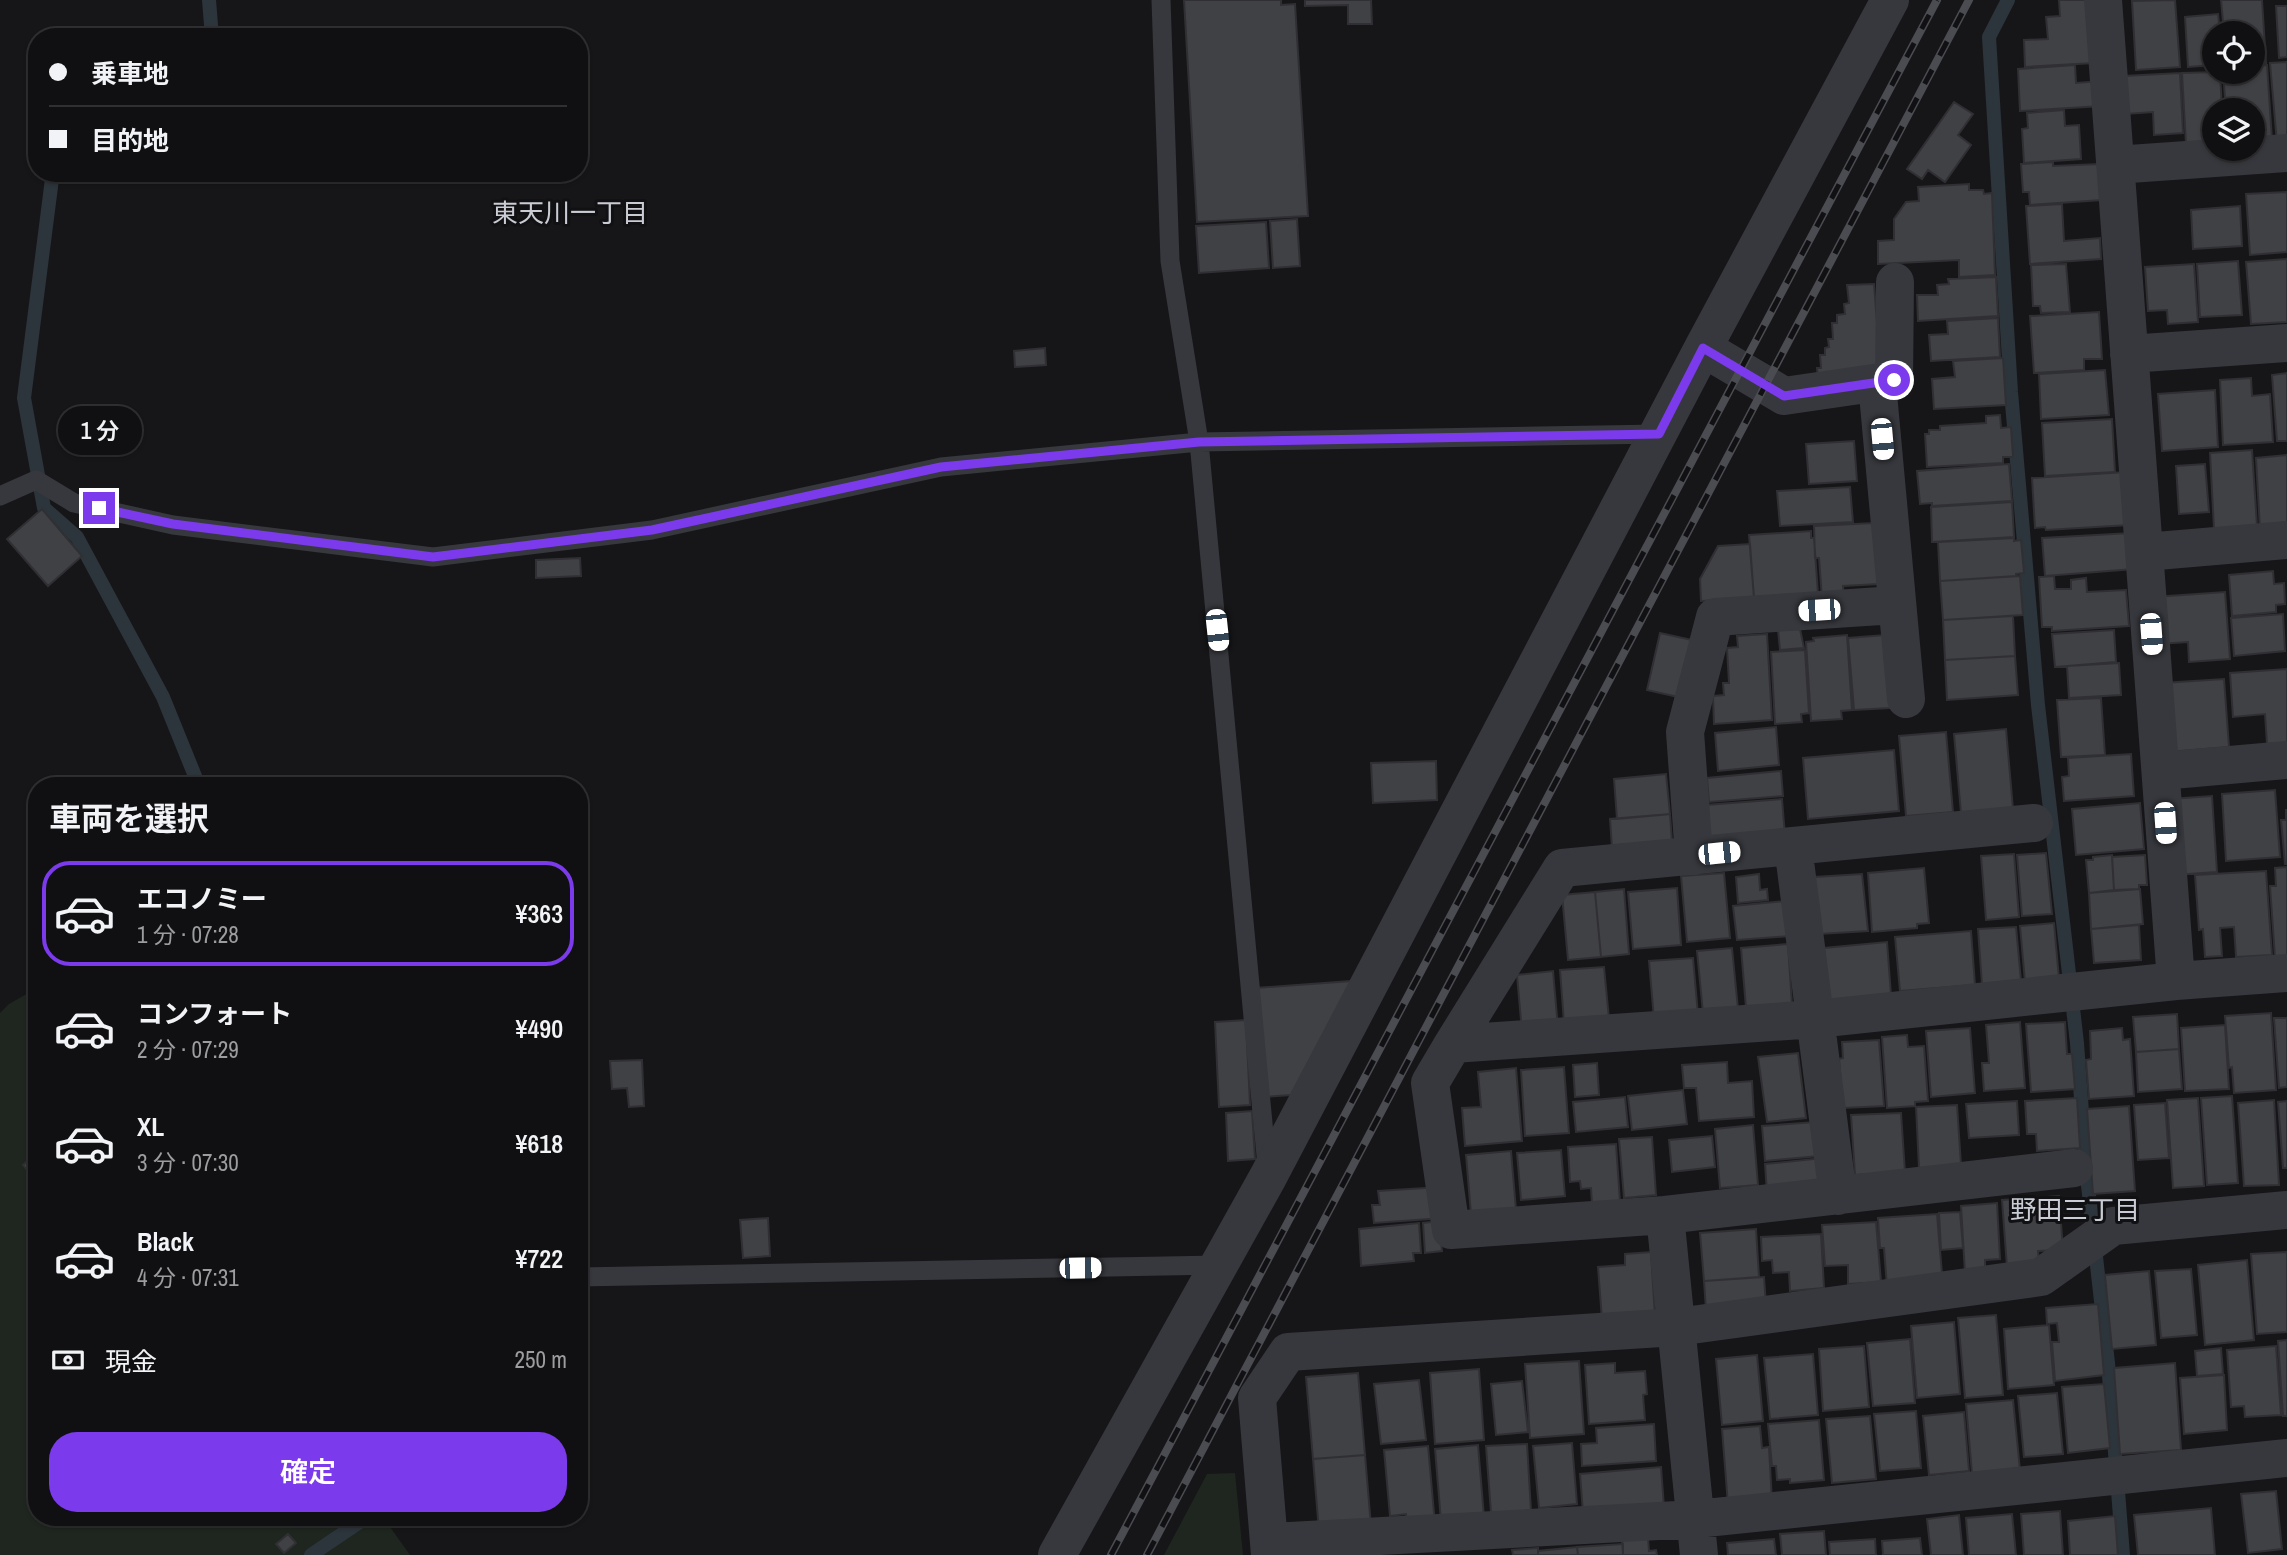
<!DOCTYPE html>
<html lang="ja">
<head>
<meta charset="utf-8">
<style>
	body { margin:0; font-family:"Archivo Narrow","Noto Sans JP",sans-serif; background:#1e1e20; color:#f1f3f6; height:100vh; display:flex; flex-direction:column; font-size:26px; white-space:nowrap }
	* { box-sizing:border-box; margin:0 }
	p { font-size:23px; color:#9c9d9f }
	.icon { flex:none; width:38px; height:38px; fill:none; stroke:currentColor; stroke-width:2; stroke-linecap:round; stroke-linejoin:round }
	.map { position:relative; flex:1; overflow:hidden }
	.side { position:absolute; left:28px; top:777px; width:560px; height:749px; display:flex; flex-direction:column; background:#101012; border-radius:28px; box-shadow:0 2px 5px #0004,0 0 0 2px #303032 }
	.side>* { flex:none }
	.banner { position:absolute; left:28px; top:28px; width:560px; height:154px; border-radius:28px; box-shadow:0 2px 5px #0004,0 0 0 2px #303032; display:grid; align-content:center; height:154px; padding:0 21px; background:#101012 }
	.buttons { position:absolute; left:2202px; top:21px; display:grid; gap:14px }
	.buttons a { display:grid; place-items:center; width:63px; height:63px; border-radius:50%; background:#101012; box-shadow:0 2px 5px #0004,0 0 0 2px #303032; font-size:35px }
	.end { position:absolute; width:32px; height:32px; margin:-16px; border:9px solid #7c3aed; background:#fff; box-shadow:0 0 0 4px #fff }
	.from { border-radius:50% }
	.bubble { position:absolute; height:49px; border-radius:24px; background:#101012; box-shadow:0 2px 5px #0004,0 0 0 2px #303032; font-size:23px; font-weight:600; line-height:49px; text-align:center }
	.car { position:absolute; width:21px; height:42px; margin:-21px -10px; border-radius:9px; box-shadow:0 0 5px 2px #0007; background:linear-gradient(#fff 24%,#345 0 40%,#fff 0 76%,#345 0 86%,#fff 0) }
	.banner b { display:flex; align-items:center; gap:24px; height:66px; font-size:26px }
	.banner b+b { border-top:2px solid #303032 }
	.banner i { width:18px; height:18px; background:#f1f3f6 }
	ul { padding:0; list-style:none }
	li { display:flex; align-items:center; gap:21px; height:105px; margin:0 14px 10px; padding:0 7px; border:4px solid transparent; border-radius:28px }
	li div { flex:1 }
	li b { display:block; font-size:26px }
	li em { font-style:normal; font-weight:600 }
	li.current { border-color:#7c3aed }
	li>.icon { width:63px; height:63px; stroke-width:1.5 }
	h2 { padding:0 21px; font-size:32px; line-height:84px }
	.pay { display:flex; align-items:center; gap:18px; height:77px; padding:0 21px; font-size:26px }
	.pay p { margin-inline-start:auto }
	.cta { display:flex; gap:14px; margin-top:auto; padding:14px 21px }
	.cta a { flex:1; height:80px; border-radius:28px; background:#7c3aed; color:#fff; font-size:28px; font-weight:600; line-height:80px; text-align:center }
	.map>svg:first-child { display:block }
	.green { fill:#1e261f }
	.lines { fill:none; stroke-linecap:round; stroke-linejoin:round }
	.stream { stroke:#2c353c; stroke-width:14 }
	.building { fill:#404145; stroke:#303034; stroke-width:2 }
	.lane { stroke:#37383d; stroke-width:19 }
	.street { stroke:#37383d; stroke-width:38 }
	.rail-casing { stroke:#4a4c52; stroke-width:8 }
	.rail { stroke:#111113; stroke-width:5; stroke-dasharray:16; stroke-linecap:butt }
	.route { stroke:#7c3aed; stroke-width:9 }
	.labels { text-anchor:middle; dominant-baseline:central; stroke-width:6; stroke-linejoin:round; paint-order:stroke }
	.neighbourhood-label { font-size:26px; fill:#c9ccd4; stroke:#111113 }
</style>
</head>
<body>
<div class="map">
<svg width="2287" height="1555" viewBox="0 0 2287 1555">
	<rect width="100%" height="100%" fill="#161618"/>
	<path class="green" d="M37,988V1517H383L410,1555H0V1013L9,1004Z
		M1235,1473L1243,1555H1164L1207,1474Z"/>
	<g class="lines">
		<path class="stream" d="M209,0L212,37
			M2008,0L1989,37L2011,392L2038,705L2077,1043L2086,1168L2108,1363L2123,1555
			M59,173L52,179L24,398L44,508L77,537L163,697L199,786
			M311,1555L367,1517"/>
	</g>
	<path class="building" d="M1184,0H1281V5L1295,4L1308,216L1197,222Z
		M1305,0H1371L1372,24H1348V5L1305,6Z
		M2059,0H2090L2094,63L2025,67L2024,40L2048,39L2046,17L2060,16Z
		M2175,0L2180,67L2136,70L2132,1Z
		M2221,0H2262L2266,63L2252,64V33H2224Z
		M2276,6H2287V57L2279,58Z
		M2218,14L2220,33H2214V65L2188,67L2185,17Z
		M2287,62V142L2277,143L2270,63Z
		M2075,65L2076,83L2101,81L2102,106L2020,111L2018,69Z
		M2267,65L2272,140L2252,142V110H2226L2223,72H2252V66Z
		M2220,72L2222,110H2214V142L2186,144L2182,73Z
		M2180,73L2183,133L2154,135L2153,112L2126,114L2124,76Z
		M1954,102L1973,114L1958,135L1971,145L1945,182L1928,170L1922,179L1907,169Z
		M2064,110L2065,126L2079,125L2081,159L2024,163L2022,129L2028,128L2027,113Z
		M2053,162V166L2099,164L2102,200L2030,205L2029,192H2023L2021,164Z
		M1969,184V190H1983L1984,194L1992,193L1995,275L1959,277V260L1878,264V241L1894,240V219L1906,202L1919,201L1918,187Z
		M2287,192V252L2250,255L2246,194Z
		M2062,204L2064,241L2100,238L2101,259L2030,264L2026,206Z
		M2240,206L2242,246L2193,249L2191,210Z
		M1297,219L1300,266L1273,268L1270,221Z
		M1266,222L1269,268L1199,273L1196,226Z
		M2287,259V322L2251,324L2246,262Z
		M2238,261L2242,315L2200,317L2197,264Z
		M2066,264L2070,312L2041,313L2040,306H2033L2031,265Z
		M2194,264L2198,322L2168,324L2167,310L2148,311L2145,267Z
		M1996,277L1998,316L1918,321L1917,295H1938L1937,285L1949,284L1948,279Z
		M1874,284L1881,373L1818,378L1817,368H1821L1820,355H1825V348L1829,347L1828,339H1833L1832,323H1837V315L1845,314L1844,304L1849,303L1847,285Z
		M2099,312L2102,359H2084V370L2034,373L2030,316Z
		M1998,318L2000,357L1931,361L1929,335L1948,334L1947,321Z
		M1045,348L1046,365L1015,367L1014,351Z
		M2003,358L2006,405L1934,409L1932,379L1955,377L1953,361Z
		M2105,370L2109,415L2041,419L2039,374Z
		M2287,373V441H2277L2272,375Z
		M2251,378L2252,396L2270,394L2273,442L2223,445L2220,380Z
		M2215,390L2218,447L2162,451L2158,394Z
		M2000,415L2001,428L2011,427L2013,457H2003V463L1927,467L1925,434H1929V430H1940V426L1986,423V416Z
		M2112,419L2115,472L2045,476L2042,423Z
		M1854,441L1857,481L1809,484L1806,444Z
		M2252,450L2257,526L2214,529L2210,453Z
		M2287,455V528L2260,529L2256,458Z
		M2009,464L2012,501L1932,506V503L1920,504L1917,471Z
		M2205,464L2209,512L2179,514L2176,466Z
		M2126,472L2129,525L2046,530L2045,527L2035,528L2032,478Z
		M1850,487L1853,522L1780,526L1777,491Z
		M2012,502L2014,537L1932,542L1931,507Z
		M42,509L82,556L48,586L7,539Z
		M1874,523L1879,584L1843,586L1844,597L1822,599L1819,558H1815L1814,526Z
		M1811,531V538H1814L1818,594L1754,598L1749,535Z
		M2131,533L2134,569L2045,576L2042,538Z
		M2014,538V541L2021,540L2024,573L2016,574V576L1940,581L1938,542Z
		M1750,544L1754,598L1701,601L1700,579L1718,546Z
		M580,558L581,576L536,578V560Z
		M2273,571L2274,584L2284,583L2285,604L2276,605V612L2232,616L2229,575Z
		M2020,576L2023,615L1943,620L1940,581Z
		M2054,576L2055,589H2071V580L2086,578L2087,592L2126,590L2129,626L2052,631V627H2042L2039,577Z
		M2225,592L2230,659L2189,662L2188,642L2158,644L2154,597Z
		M2283,614L2285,651L2234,656L2231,618Z
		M2013,616L2015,656L1945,660L1943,620Z
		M1800,629L1804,648L1780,650L1778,630Z
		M2114,630L2116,662L2055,667L2052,634Z
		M1660,633L1692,640L1678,697L1647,690Z
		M1767,634L1772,720L1714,724L1713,696L1724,695L1723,683H1729L1727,648L1738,647L1737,636Z
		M1847,635L1852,710L1841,711L1842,719L1811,721L1806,642L1814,641L1813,638Z
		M1885,635L1890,708L1854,710L1848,638Z
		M1805,650L1809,713L1801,714L1802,722L1775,724L1771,652Z
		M2015,656L2018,695L1947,700L1945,660Z
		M2119,663L2121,695L2069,698L2067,666Z
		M2287,669V743L2267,744L2265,714L2233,717L2230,673Z
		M2224,679L2229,747L2169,752L2163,683Z
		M2101,698L2105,755L2061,757L2057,700Z
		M1776,727L1779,765L1718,771L1715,733Z
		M2006,729L2013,809L1961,813L1954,734Z
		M1946,732L1953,812L1906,816L1899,736Z
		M1894,750L1899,811L1808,819L1803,758Z
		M2131,754L2134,796L2064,801L2062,777L2069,776L2068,758Z
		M1436,761L1437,800L1373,803L1371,763Z
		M1781,771L1783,796L1709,802L1707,778Z
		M1666,774L1670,814L1617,819L1614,779Z
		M2275,790L2280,857L2226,861L2222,794Z
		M2212,796L2217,872L2174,875L2170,799Z
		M1782,799L1785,836L1709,842L1706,805Z
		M2140,803L2144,849L2076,855L2072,809Z
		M2286,810H2287V864H2285L2281,820H2286Z
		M1670,814L1672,842L1612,848L1610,819Z
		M2046,853L2052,914L2022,916L2017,855Z
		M2014,854L2019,917L1986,920L1981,856Z
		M2112,855L2114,890L2089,893L2086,860H2093V857Z
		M2145,855L2147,885H2139V889L2114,890L2112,857Z
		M2287,867V956L2275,957L2270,886H2276L2275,868Z
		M1924,868L1929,923L1917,924V928L1872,932L1868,873Z
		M2266,871L2272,955L2236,957L2234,927L2220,928L2222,956L2205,957L2203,929L2199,930L2195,875Z
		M1724,873L1730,938L1687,942L1681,876Z
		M1759,874L1760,890L1767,889L1768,900L1738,903L1736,877Z
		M1862,874L1868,931L1819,934L1814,877Z
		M1677,888L1681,945L1633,949L1628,892Z
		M1624,889L1629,954L1601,957L1595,892Z
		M2140,889L2143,924L2091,929L2089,893Z
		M1595,892L1601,957L1568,960L1562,895Z
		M1786,901L1790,936L1737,940L1733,906Z
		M2054,923L2059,979L2025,982L2020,926Z
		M2139,925L2141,960L2094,963L2091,929Z
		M2016,927L2021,981L1982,985L1978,929Z
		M1971,931L1975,985L1900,991L1895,937Z
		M1887,942L1891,995L1829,1000L1824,948Z
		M1788,944L1792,1005L1746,1008L1741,948Z
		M1732,948L1738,1009L1703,1013L1697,951Z
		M1693,958L1698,1015L1654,1019L1649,961Z
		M1604,967L1609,1019L1564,1023L1560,970Z
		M1553,971L1558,1028L1522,1032L1517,975Z
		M1352,981L1291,1095L1264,1097L1256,988Z
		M2271,1013L2276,1090L2234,1093L2232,1067L2229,1068L2225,1016Z
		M2177,1014L2179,1049L2136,1052L2133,1017Z
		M2274,1018H2287V1087L2279,1088Z
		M1246,1020L1250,1105L1219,1107L1215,1022Z
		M2020,1022L2025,1088L1984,1091L1982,1063H1989L1986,1025Z
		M2065,1022L2067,1054H2072L2075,1089L2031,1092L2026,1024Z
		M2225,1025L2229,1089L2185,1091L2181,1028Z
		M1970,1028L1975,1093L1931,1097L1926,1031Z
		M2122,1028L2123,1040L2130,1039L2134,1096L2089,1099L2086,1060L2091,1059L2090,1031Z
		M1907,1035L1908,1047L1924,1046L1928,1101L1915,1102V1106L1887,1108L1882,1037Z
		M1879,1040L1884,1106L1843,1108L1839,1059L1843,1058L1842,1042Z
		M2179,1049L2182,1089L2138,1092L2136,1052Z
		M1798,1053L1806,1118L1767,1122L1758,1057Z
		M642,1060L644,1106L629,1107L627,1088L612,1089L610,1061Z
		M1727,1062L1728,1083L1752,1081L1754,1117L1699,1121L1696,1088H1684L1682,1065Z
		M1597,1063L1599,1095L1575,1097L1573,1065Z
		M1564,1067L1569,1133L1525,1136L1521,1070Z
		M1516,1068L1522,1141L1465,1146L1462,1108L1481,1107L1478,1072Z
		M1683,1090L1687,1124L1632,1130L1628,1096Z
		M2232,1096L2238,1183L2207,1185L2201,1098Z
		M1625,1097L1628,1127L1576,1132L1573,1102Z
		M2077,1098L2080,1148L2037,1151L2036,1134H2027L2025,1101Z
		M2198,1098L2204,1186L2173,1188L2167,1100Z
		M2274,1100L2279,1185L2244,1186L2238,1103Z
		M2017,1101L2019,1135L1969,1138L1966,1104Z
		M2287,1101V1168H2283L2278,1102Z
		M2165,1103L2169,1158L2138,1160L2134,1105Z
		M1957,1105L1961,1165L1919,1168L1916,1107Z
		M2129,1106L2135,1191L2093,1194L2087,1109Z
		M1252,1111L1255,1159L1228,1161L1226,1113Z
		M1901,1113L1905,1172L1855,1175L1851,1115Z
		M1816,1122L1819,1156L1765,1161L1762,1126Z
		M1753,1125L1758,1185L1720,1188L1715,1129Z
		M1712,1136L1715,1167L1672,1172L1669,1140Z
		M1652,1137L1656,1195L1624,1198L1619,1139Z
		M1616,1144L1620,1202L1592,1204L1591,1188L1581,1189L1580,1181L1570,1182L1568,1147Z
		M1561,1150L1565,1196L1521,1200L1517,1153Z
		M1511,1151L1516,1210L1471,1214L1466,1155Z
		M35,1155L37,1169L31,1175L23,1165Z
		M1823,1158L1826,1188L1767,1193L1765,1164Z
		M1441,1187L1443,1218L1374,1223L1372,1205H1380L1378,1191Z
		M2059,1196L2063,1250L2038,1251L2039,1264L2007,1267L2002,1200Z
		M1997,1203L2000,1259L1985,1260V1271L1965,1273L1961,1206Z
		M1960,1212L1963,1248L1941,1250L1939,1213Z
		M1937,1214L1942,1274L1887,1287L1884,1248H1880L1878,1218Z
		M768,1218L770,1256L743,1258L740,1220Z
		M1439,1221L1442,1251L1425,1253L1423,1223Z
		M1876,1222L1881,1282L1848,1284V1265L1825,1266L1822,1225Z
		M1419,1223L1421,1253H1413L1414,1261L1361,1266L1359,1229Z
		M1756,1229L1759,1277L1704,1281L1700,1233Z
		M1821,1234L1824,1288L1790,1291L1789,1272L1773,1273L1772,1260L1762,1261L1761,1237Z
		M1651,1252L1655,1316L1602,1320L1598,1267L1625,1265V1254Z
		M2287,1252V1332L2257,1334L2251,1254Z
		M2247,1260L2254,1340L2205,1345L2198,1265Z
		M2191,1269L2197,1335L2161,1338L2155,1271Z
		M2149,1271L2156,1345L2112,1349L2105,1275Z
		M1764,1277L1766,1305L1706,1310L1704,1281Z
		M2098,1304L2104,1375L2055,1381L2052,1342H2059L2057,1323L2047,1324L2046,1308Z
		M1996,1315L2003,1395L1965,1398L1958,1318Z
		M1954,1322L1960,1394L1917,1398L1911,1326Z
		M2049,1325L2054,1385L2008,1389L2004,1329Z
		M1910,1339L1915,1403L1873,1406L1867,1343Z
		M2287,1340V1416H2283L2278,1341Z
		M1864,1346L1869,1407L1823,1411L1819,1349Z
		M2276,1346L2281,1415L2245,1417L2244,1406L2231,1407L2227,1350Z
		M2221,1348L2223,1374L2197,1376L2195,1351Z
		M1813,1354L1818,1415L1770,1419L1764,1358Z
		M1757,1355L1763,1421L1722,1425L1716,1359Z
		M1579,1361L1584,1434L1530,1438L1525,1364Z
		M1615,1363V1373L1645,1371L1647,1394L1643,1395L1645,1420L1589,1424L1585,1365Z
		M2175,1363L2181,1450L2120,1454L2114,1368Z
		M1479,1369L1484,1440L1435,1444L1430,1373Z
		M1358,1373L1365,1455L1313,1459L1306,1377Z
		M2224,1375L2227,1430L2184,1434L2180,1378Z
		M1419,1380L1426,1440L1381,1444L1374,1384Z
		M1522,1381L1528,1432L1496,1435L1491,1384Z
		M2104,1384L2110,1448L2068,1453L2062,1387Z
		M2057,1393L2063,1454L2024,1457L2018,1396Z
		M2013,1400L2021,1480L1973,1485L1966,1404Z
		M1916,1411L1921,1468L1880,1471L1874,1414Z
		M1964,1412L1969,1471L1929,1475L1923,1416Z
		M1870,1416L1876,1479L1832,1483L1826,1419Z
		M1819,1420L1824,1480L1790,1483V1479L1777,1480L1776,1466H1772L1768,1424Z
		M1654,1424L1656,1461L1582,1466L1581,1444L1597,1443L1596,1428Z
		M1760,1426L1762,1448L1769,1447L1772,1502L1728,1505L1722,1429Z
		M1572,1443L1577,1504L1539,1508L1533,1446Z
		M1527,1444L1531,1511L1491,1513L1486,1446Z
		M1478,1445L1484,1517L1441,1521L1435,1449Z
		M1428,1446L1435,1524L1407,1527L1406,1514L1390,1516L1384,1450Z
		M1365,1455L1371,1526L1319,1531L1313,1459Z
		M1661,1467L1664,1507L1583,1513L1580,1474Z
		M2276,1491L2282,1549L2248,1553L2241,1494Z
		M2211,1508L2215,1555H2138L2134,1515Z
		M2060,1511L2063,1555H2024L2021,1514Z
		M2012,1514L2016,1555H1969L1966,1518Z
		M1959,1515L1963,1555H1931L1927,1519Z
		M2115,1516L2118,1555H2070L2068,1521Z
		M1824,1531L1826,1555H1782L1780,1534Z
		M288,1534L296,1543L284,1553L276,1544Z
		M1648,1538L1649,1551L1656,1550L1657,1555H1623L1622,1539Z
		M1920,1538L1922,1555H1883L1882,1541Z
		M1774,1539L1776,1555H1728L1727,1543Z
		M1875,1539L1876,1555H1830L1829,1542Z
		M1623,1544V1555H1578L1577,1547Z
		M1577,1547L1578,1555H1538V1551Z
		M1538,1548V1555H1513L1512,1550Z"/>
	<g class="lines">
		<path class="lane" d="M1161,0L1170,261L1199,442L1267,1166
			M0,496L36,480L74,503L173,525L433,557L652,530L941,467L1199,442L1659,434
			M579,1277L1219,1265"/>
		<path class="street" d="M2103,0L2176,981
			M2115,165L2287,153
			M1703,348L1784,396L1894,380L1895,282
			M2129,354L2287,343
			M1877,383L1906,699
			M2145,552L2287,540
			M2161,771L2287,760
			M1793,846L1838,1196
			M1694,856L1685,732L1715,617L1896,605
			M1453,1044L1562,868L2034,823
			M1665,1215L2074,1168
			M1269,1542L1696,1519L2287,1458
			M1057,1555L1268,1177L1703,348L1890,0
			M1270,1555L1257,1398L1288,1352L1677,1327L2041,1277L2113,1226L2287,1210
			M1699,1555L1665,1215L1451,1230L1430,1083L1453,1044L1816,1019L2176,981L2287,973"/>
		<g class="rail-casing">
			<path id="rail" d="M1111,1555L1937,0
				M1147,1555L1969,0"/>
		</g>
		<use href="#rail" class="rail"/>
	</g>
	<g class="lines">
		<path class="route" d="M99,508L173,524L433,557L652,530L941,467L1199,442L1659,434L1703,348L1784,396L1894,380"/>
	</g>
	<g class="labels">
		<g class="neighbourhood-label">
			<text x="570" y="212">東天川一丁目</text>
			<text x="2075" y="1209">野田三丁目</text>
		</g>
	</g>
</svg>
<div class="buttons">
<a><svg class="icon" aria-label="locate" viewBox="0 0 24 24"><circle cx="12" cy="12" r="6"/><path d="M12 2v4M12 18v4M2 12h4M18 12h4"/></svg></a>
<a><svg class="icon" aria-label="layers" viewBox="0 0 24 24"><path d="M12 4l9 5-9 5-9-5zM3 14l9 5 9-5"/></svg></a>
</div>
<i class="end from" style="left:1894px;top:380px"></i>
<i class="end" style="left:99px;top:508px"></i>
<div class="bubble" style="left:58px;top:406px;width:84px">1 分</div>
<i class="car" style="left:1882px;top:439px;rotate:175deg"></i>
<i class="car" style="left:1819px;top:610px;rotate:266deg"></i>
<i class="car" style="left:1217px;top:630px;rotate:174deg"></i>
<i class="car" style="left:2151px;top:634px;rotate:176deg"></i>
<i class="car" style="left:2165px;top:823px;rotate:176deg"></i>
<i class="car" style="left:1719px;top:853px;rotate:84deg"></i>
<i class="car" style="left:1080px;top:1268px;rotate:89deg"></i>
<div class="banner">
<b><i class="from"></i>乗車地</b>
<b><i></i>目的地</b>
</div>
<section class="side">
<h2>車両を選択</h2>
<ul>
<li class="current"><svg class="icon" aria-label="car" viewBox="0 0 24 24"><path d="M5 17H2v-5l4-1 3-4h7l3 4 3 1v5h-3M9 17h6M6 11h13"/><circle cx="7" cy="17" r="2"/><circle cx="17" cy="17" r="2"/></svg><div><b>エコノミー</b><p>1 分 · 07:28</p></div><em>¥363</em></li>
<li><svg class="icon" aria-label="car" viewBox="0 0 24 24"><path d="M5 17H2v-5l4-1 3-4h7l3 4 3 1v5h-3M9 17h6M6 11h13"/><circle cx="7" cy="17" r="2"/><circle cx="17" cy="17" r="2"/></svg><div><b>コンフォート</b><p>2 分 · 07:29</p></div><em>¥490</em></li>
<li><svg class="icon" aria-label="car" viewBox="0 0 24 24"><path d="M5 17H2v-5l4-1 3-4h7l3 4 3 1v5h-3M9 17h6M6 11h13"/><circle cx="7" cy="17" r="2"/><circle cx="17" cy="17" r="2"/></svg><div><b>XL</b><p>3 分 · 07:30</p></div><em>¥618</em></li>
<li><svg class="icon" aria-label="car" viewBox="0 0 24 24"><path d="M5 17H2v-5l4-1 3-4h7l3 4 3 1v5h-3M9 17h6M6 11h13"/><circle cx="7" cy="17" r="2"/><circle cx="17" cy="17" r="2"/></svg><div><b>Black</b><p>4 分 · 07:31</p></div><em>¥722</em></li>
</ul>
<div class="pay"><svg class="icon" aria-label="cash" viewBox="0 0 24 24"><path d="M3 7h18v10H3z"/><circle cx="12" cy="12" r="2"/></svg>現金<p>250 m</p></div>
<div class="cta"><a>確定</a></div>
</section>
</div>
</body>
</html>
